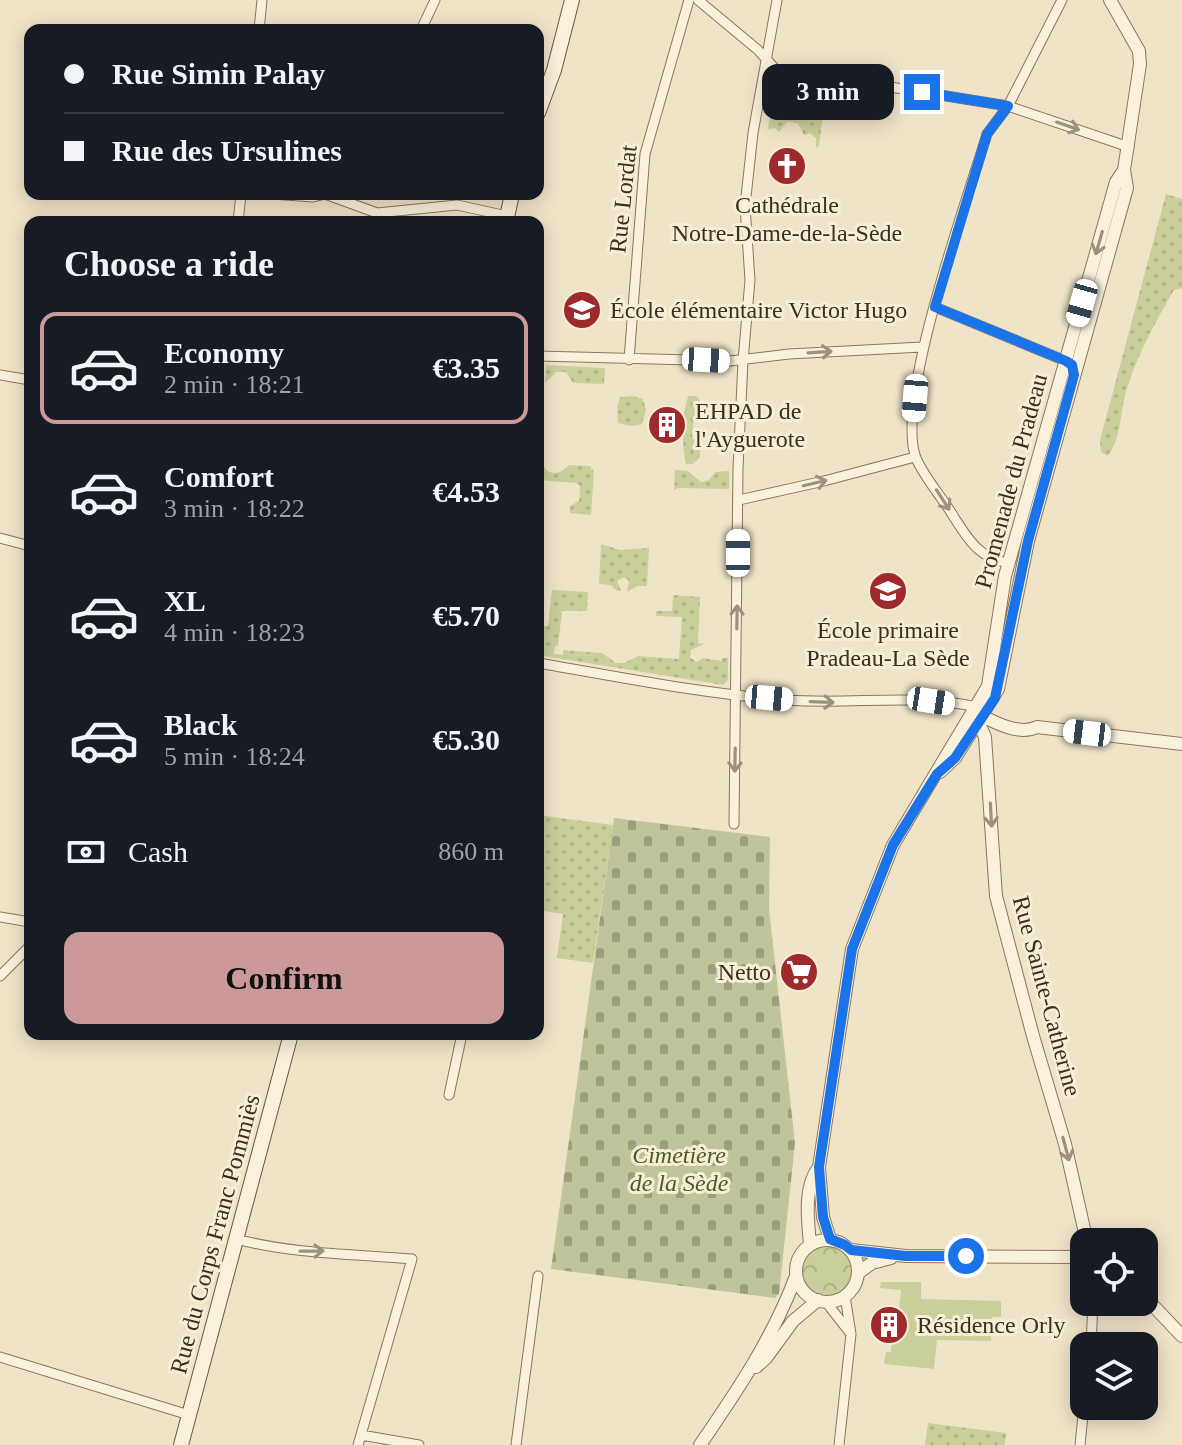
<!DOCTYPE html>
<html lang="en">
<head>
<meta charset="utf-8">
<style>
	body { margin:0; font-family:Georgia,serif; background:#242831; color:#f1f3f6; height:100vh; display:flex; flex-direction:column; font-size:30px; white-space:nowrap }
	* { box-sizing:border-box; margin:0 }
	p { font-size:26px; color:#9ea1a6 }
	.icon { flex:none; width:44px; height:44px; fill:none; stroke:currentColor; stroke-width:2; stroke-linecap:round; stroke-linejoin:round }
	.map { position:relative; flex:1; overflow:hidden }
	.panel { position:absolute; left:24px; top:216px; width:520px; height:824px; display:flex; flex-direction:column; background:#171b24; border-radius:16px; box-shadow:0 4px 20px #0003 }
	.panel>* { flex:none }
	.hud { position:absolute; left:24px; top:24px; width:520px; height:176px; border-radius:16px; box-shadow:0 4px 20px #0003; display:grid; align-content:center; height:176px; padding:0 40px; background:#171b24 }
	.tools { position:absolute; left:1070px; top:1228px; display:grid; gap:16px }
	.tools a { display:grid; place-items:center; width:88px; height:88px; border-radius:16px; background:#171b24; box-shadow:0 4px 20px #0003; font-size:40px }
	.end { position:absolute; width:36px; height:36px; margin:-18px; border:10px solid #1a73e8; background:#fff; box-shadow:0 0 0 4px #fff }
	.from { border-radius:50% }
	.bubble { position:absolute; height:56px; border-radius:16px; background:#171b24; box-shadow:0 4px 20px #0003; font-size:26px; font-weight:600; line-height:56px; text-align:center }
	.car { position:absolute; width:24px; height:48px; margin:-24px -12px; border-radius:10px; box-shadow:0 0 6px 2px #0007; background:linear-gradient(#fff 24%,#345 0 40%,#fff 0 76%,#345 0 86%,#fff 0) }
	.hud b { display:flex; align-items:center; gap:28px; height:76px; font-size:30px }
	.hud b+b { border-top:2px solid #363941 }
	.hud i { width:20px; height:20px; background:#f1f3f6 }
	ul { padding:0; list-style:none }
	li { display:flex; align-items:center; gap:24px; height:112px; margin:0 16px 12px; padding:0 24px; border:4px solid transparent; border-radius:16px }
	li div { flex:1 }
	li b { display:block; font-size:30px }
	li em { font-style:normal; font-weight:600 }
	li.selected { border-color:#cc999b }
	li>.icon { width:72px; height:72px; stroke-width:1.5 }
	h2 { padding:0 40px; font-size:36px; line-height:96px }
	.pay { display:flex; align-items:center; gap:20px; height:88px; padding:0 40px; font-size:30px }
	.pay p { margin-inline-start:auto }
	.primary-button { display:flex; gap:16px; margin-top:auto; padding:16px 40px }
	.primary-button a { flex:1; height:92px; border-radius:16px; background:#cc999b; color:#111; font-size:32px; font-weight:600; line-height:92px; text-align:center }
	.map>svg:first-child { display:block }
	.grass { fill:url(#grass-dots) }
	.forest { fill:url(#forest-crowns) }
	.cemetery { fill:url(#cemetery-stones) }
	.green { fill:#c9cf9b }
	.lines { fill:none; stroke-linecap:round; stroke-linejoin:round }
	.minor-casing { stroke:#8d765c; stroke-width:11 }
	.tertiary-casing { stroke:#8d765c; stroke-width:14 }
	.secondary-casing { stroke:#6f573f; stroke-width:16 }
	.minor { stroke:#faf1dc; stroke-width:9 }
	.tertiary { stroke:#faf1dc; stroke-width:12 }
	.secondary { stroke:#faf1dc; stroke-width:14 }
	.oneway { stroke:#9c907e }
	.route { stroke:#1a73e8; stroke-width:10 }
	.labels { text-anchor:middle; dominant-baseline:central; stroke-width:6; stroke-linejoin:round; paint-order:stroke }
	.street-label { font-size:24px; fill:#3d2e20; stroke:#f7eed8 }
	.poi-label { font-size:24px; fill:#3d2e20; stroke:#f7eed8; text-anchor:start }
	.park-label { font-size:24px; font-style:italic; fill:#4d5a26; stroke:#f7eed8 }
</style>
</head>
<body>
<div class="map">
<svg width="1182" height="1445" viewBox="0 0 1182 1445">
	<defs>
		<pattern id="grass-dots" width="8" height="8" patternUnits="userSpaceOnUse" patternTransform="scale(2)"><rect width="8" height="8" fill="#c9cf9b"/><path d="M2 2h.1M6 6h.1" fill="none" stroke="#aeb285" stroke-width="1.8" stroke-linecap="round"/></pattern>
		<pattern id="forest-crowns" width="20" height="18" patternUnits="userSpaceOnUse" patternTransform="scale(2)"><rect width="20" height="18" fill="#c9cf9b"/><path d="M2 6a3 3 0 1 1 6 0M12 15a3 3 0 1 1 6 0" fill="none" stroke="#aeb285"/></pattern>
		<pattern id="cemetery-stones" width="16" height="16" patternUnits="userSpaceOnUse" patternTransform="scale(2)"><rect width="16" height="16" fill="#bfc49a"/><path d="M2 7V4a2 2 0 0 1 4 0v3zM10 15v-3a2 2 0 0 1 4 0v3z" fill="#9ca07d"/></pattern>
	</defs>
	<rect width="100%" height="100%" fill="#f0e4c8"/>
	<path class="grass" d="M775,79L826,87L819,146L816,148V138L810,133L804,135L798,123L787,122L779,132L775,128L768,129Z
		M1166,194L1182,199V288L1174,290C1156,321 1138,354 1127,388C1120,410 1122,437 1108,456L1101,452L1100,440Z
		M546,365L605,368L604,384L573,383L566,372H556L545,383Z
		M633,396L643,399L646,410L642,424L631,426L618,423L617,408L620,397Z
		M688,396H696L702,403V417H694L692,439H700V457L693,464H686C681,440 682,419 688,396Z
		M538,463H542C548,477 560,475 569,465L591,466V469H594L591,515L570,513V506L579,501L580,486L576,483L538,480Z
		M675,470L688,471L701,482L709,480L715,472L729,471V489L678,488L674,490Z
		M601,544L620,550L649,548L647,586H637L627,592L629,581L624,577L617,581L621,591H617L611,585L599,584Z
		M552,590L588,592L587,611H562L558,646H555L554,654L563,655V650L602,653L616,663H624L638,656L679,659L682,617L656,616V611H672L673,595L700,597L698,643L704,644L691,650L690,657L696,662L703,658L722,661V658H728V680L723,685L538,655V638L542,631L540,626H548Z
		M538,815L613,825L593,963L557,958L563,914L538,910Z
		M928,1423L1006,1433L1005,1445H925Z"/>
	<path class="forest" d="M802 1269a26 26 0 1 1 52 0a26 26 0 1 1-52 0Z"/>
	<path class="cemetery" d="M614,818L770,837L769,909L795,1143L779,1294L775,1298L551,1269Z"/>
	<path class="green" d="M881,1282H921V1299L1001,1301V1317H992L991,1341L937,1340L934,1369L884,1364L886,1352H891L893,1329H900L902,1309L899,1308L901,1290L880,1288Z"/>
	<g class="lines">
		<g class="minor-casing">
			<path id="minor" d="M698,0L758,50L778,72L828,77L1008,106L1129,147
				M259,30L262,0
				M421,30L435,0
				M272,194L313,197L325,194L377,213L457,205L507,216
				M238,222L241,194
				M935,307L1068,362
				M538,356L730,361L789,354L922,347
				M629,360L645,154L689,0
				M0,375L30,380
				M739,500L824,481L915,457
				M0,538L30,546
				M1009,563C978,558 968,539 952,514C941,496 924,477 916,458C894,401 968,198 987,134L1008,106L1062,0
				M538,663C621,677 703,694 787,700C850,705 916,693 977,707
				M734,824L738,468L743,361L750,280L745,206L753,133L777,0
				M0,917L30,922
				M0,976L30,946
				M449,1095L462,1034
				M236,1239C293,1254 353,1254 412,1259L358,1445
				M826,1302L851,1334
				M1091,1346L1093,1302
				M0,1357L189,1415
				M361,1435L419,1445
				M516,1445L538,1276
				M839,1445L851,1334L845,1296
				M1080,1445L1084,1406"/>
		</g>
		<g class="tertiary-casing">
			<path id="tertiary" d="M978,714C994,722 1019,736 1037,727L1182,744
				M977,719L985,737L996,896L1033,1036L1065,1144L1087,1242
				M940,772L955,758L998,689L1028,541L1127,188L1124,170L1140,64L1139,51L1110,0
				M830,1239L823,1217L819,1167L852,949L893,845L988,686L1005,576L1116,182L1124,170
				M796 1271a31 31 0 1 1 62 0a31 31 0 1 1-62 0Z
				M810,1244C808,1221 803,1187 819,1167
				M851,1250L906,1256L1080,1257
				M858,1273L872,1263L891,1258
				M1144,1296L1182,1336
				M756,1367L766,1358L793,1321L818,1300
				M700,1445C737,1391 773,1338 796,1276"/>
		</g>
		<g class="secondary-casing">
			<path id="secondary" d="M538,113L554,70L572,0
				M506,222L512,194
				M181,1445L291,1034"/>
		</g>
		<use href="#minor" class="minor"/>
		<use href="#tertiary" class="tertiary"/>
		<use href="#secondary" class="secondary"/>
	</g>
	<defs><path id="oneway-shaft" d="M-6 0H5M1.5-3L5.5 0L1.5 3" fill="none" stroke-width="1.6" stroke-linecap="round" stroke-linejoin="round" transform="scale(2)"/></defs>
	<g class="oneway">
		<use href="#oneway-shaft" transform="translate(1068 126) rotate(19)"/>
		<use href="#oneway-shaft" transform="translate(1099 243) rotate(106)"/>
		<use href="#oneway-shaft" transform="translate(820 352) rotate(-4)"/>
		<use href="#oneway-shaft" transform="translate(815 483) rotate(-13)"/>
		<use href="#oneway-shaft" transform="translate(943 500) rotate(57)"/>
		<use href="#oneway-shaft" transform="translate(737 617) rotate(-89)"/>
		<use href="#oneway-shaft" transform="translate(822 702) rotate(2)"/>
		<use href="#oneway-shaft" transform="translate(735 760) rotate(91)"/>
		<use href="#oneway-shaft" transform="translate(991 815) rotate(87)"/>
		<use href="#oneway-shaft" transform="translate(1066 1149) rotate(75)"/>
		<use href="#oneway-shaft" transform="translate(312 1251) rotate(-1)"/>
	</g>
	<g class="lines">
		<path class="route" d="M922,92L1008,106L987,134L935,307L1066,361L1072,365L1074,375L1028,541L995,698L955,758L937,774L893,845L852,949L819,1167L823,1217L830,1239L845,1245L851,1250L906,1256H966"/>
	</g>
	<defs>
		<g id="church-disc" transform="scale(2)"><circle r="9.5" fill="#9e2a2b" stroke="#f7eed8"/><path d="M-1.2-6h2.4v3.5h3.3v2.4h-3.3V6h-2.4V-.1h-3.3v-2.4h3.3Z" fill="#fff"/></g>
		<g id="school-disc" transform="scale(2)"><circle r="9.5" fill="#9e2a2b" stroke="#f7eed8"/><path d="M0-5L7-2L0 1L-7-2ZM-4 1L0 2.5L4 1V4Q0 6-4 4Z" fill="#fff"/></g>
		<g id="building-disc" transform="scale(2)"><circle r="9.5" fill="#9e2a2b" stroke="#f7eed8"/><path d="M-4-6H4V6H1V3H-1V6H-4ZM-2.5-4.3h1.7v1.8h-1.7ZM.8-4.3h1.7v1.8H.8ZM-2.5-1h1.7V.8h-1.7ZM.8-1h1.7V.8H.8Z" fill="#fff"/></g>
		<g id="supermarket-disc" transform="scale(2)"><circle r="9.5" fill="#9e2a2b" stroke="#f7eed8"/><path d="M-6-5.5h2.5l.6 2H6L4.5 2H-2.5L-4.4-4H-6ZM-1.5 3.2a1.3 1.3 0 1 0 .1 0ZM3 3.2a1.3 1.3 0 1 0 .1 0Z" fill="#fff"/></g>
	</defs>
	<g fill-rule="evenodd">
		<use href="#church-disc" x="787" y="166"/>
		<use href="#school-disc" x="582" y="310"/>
		<use href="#building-disc" x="667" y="425"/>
		<use href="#school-disc" x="888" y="591"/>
		<use href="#supermarket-disc" x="799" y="972"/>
		<use href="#building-disc" x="889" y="1325"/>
	</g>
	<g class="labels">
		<g class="street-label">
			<text transform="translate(623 199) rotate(-84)">Rue Lordat</text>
			<text transform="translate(1011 481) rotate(-75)">Promenade du Pradeau</text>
			<text transform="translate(1047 996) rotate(75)">Rue Sainte-Catherine</text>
			<text transform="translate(215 1234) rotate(-75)">Rue du Corps Franc Pommiès</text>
		</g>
		<g class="poi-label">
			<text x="787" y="205" text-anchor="middle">Cathédrale<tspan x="787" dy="28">Notre-Dame-de-la-Sède</tspan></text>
			<text x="610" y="310">École élémentaire Victor Hugo</text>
			<text x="695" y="411">EHPAD de<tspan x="695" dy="28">l'Ayguerote</tspan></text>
			<text x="888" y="630" text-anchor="middle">École primaire<tspan x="888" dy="28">Pradeau-La Sède</tspan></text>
			<text x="771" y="972" text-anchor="end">Netto</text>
			<text x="917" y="1325">Résidence Orly</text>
		</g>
		<g class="park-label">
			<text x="679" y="1155">Cimetière<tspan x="679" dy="28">de la Sède</tspan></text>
		</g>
	</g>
</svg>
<div class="tools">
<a><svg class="icon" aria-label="locate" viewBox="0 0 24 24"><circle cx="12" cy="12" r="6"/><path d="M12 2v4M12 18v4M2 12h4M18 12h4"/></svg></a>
<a><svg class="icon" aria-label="layers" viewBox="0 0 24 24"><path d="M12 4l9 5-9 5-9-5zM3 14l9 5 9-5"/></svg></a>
</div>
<i class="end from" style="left:966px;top:1256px"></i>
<i class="end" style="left:922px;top:92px"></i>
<div class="bubble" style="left:762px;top:64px;width:132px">3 min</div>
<i class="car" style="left:1082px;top:303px;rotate:196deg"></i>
<i class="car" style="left:706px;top:360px;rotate:93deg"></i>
<i class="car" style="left:915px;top:398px;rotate:185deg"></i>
<i class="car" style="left:738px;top:553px;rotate:0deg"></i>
<i class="car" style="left:769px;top:698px;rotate:95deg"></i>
<i class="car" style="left:931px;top:701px;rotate:99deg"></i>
<i class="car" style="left:1087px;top:733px;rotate:277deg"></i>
<div class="hud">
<b><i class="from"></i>Rue Simin Palay</b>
<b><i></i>Rue des Ursulines</b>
</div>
<section class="panel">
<h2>Choose a ride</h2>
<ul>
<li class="selected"><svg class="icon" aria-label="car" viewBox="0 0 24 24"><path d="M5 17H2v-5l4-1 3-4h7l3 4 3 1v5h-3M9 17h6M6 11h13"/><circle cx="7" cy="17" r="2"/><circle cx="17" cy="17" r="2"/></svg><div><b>Economy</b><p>2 min · 18:21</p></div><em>€3.35</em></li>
<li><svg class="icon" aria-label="car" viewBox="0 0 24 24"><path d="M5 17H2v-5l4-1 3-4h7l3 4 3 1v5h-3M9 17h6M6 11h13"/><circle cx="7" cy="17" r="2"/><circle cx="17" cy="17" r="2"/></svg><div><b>Comfort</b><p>3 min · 18:22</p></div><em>€4.53</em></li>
<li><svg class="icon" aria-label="car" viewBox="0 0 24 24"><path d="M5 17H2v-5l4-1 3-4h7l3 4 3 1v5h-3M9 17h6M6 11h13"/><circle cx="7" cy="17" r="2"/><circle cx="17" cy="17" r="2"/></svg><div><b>XL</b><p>4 min · 18:23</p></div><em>€5.70</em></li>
<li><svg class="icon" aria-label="car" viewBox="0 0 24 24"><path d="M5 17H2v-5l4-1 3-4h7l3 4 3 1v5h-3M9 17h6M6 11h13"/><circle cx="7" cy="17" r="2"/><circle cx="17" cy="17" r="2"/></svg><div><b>Black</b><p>5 min · 18:24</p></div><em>€5.30</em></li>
</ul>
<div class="pay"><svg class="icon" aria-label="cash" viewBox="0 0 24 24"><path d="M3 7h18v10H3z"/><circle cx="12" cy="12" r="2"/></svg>Cash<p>860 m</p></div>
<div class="primary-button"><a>Confirm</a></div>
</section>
</div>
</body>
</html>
